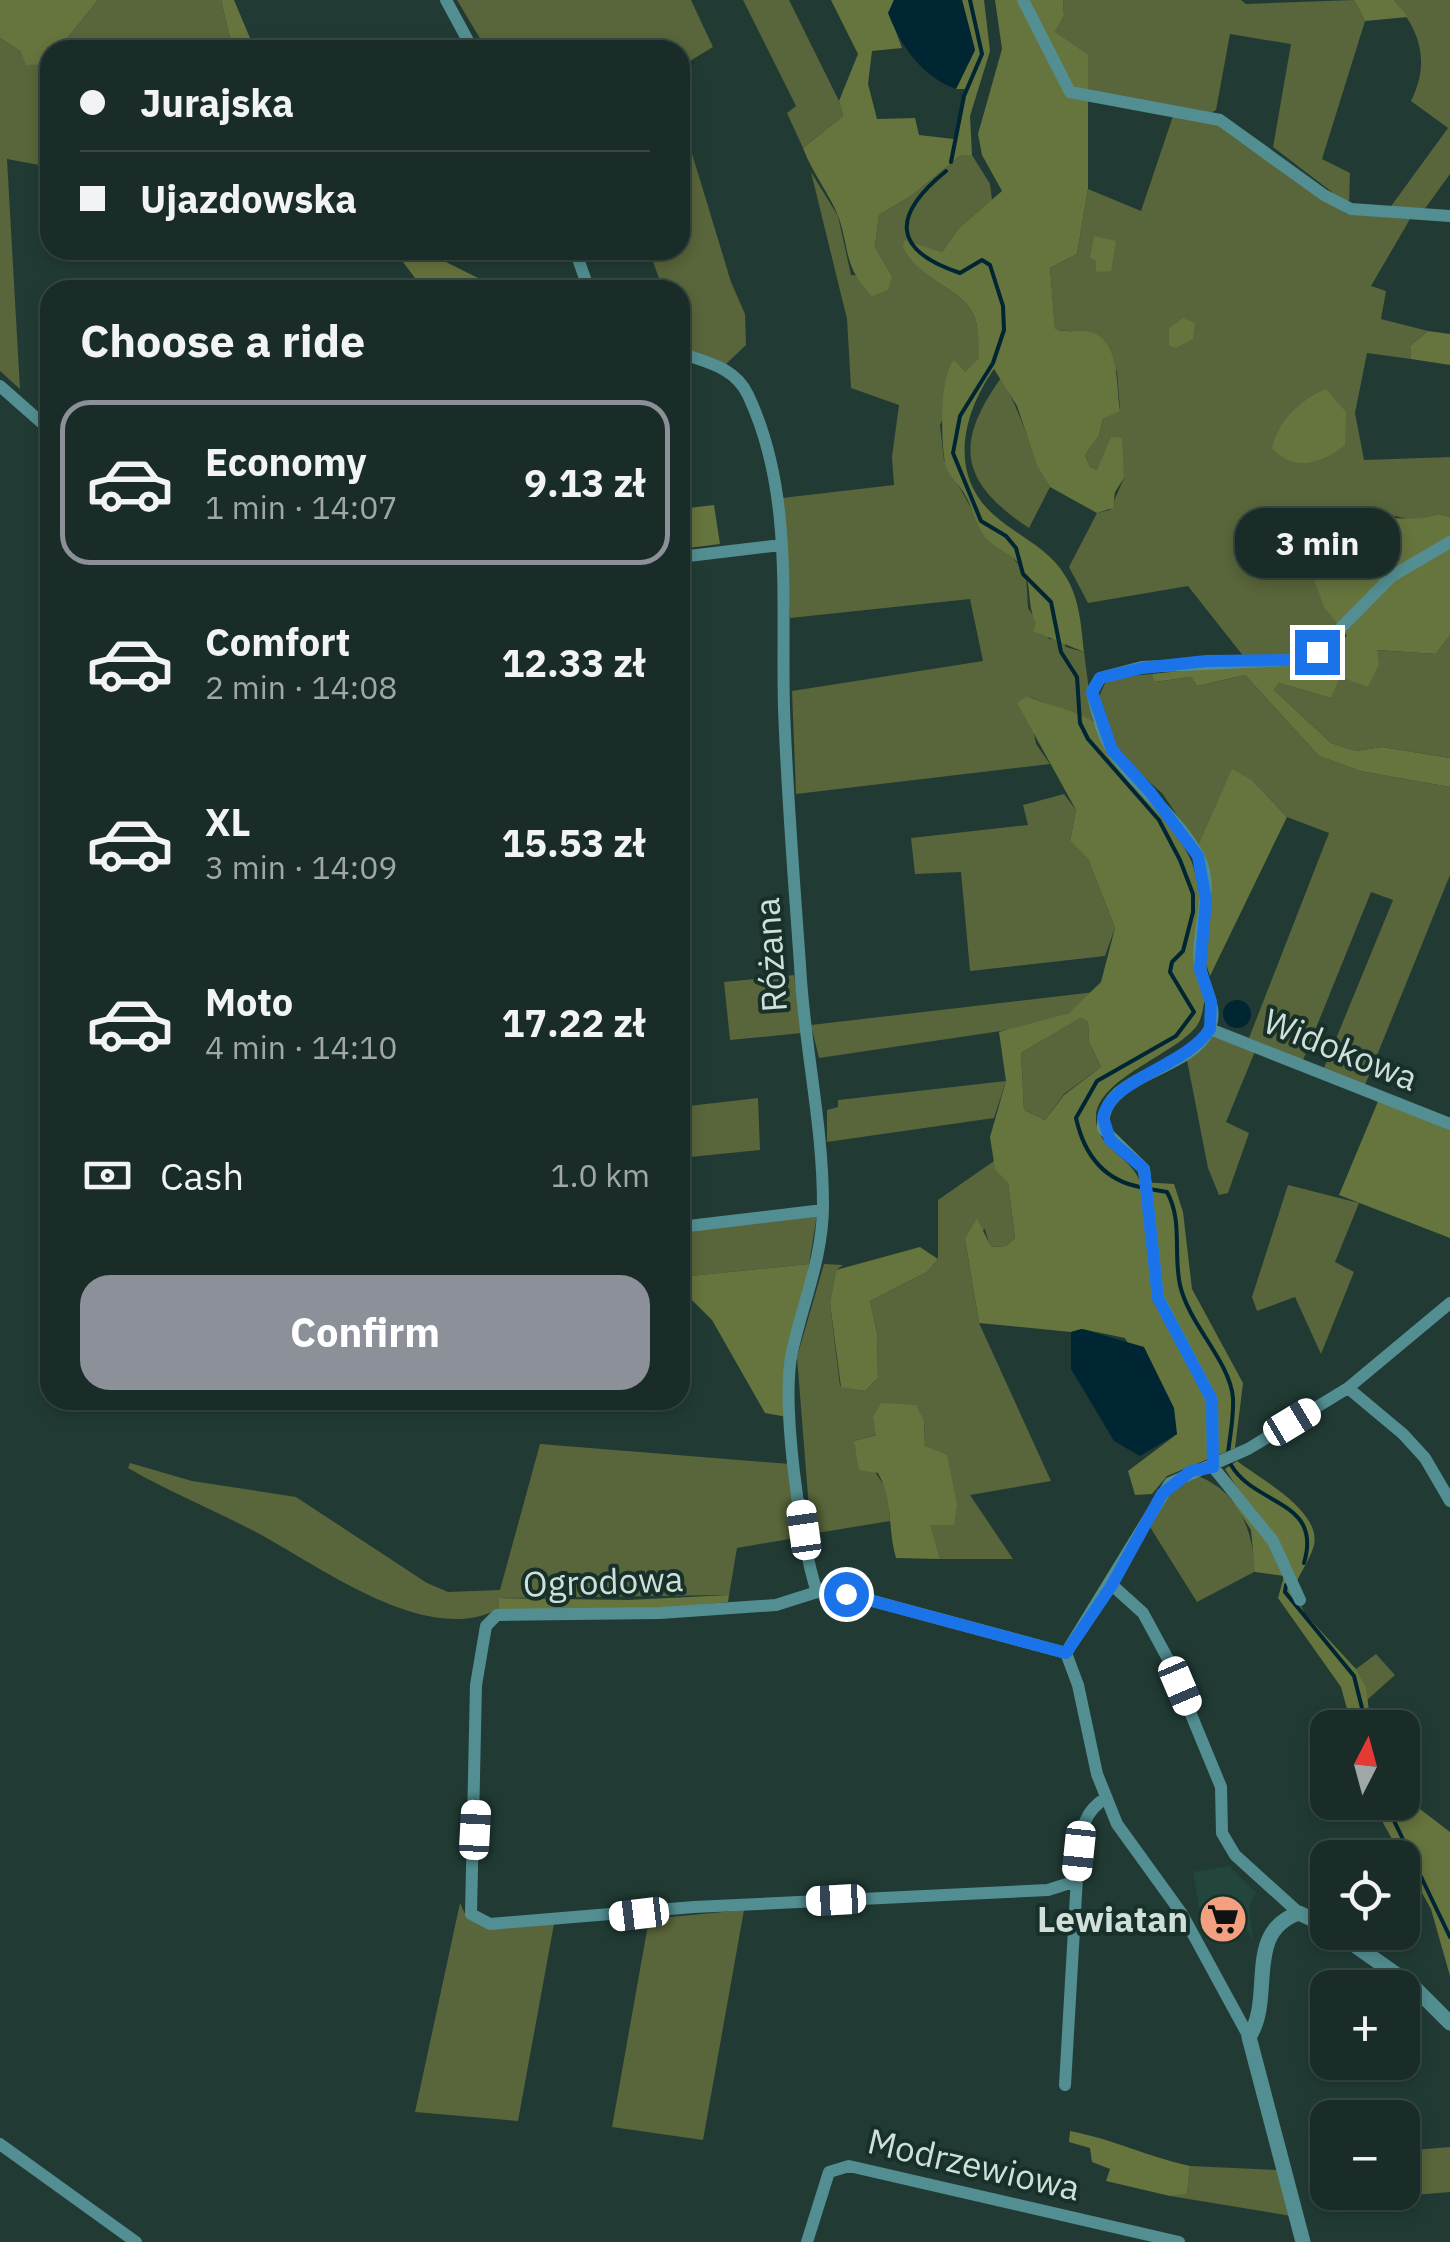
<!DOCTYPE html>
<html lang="en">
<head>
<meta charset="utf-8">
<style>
	body { margin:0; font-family:"IBM Plex Sans",sans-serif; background:#22342f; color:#f1f3f6; height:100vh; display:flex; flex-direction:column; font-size:38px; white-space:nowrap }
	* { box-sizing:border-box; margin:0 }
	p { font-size:32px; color:#9fa7a7 }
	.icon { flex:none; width:55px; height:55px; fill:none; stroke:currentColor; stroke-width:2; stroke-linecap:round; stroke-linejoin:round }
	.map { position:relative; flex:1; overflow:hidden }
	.side { position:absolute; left:40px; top:280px; width:650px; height:1130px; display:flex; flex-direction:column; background:#192c27; border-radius:30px; box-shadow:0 5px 15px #0003,0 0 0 2px #374844 }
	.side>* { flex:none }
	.banner { position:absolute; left:40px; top:40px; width:650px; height:220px; border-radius:30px; box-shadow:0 5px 15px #0003,0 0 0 2px #374844; display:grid; align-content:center; height:220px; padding:0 40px; background:#192c27 }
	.needle { width:65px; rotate:6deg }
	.fabs { position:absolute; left:1310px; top:1710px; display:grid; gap:20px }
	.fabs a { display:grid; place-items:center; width:110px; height:110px; border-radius:20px; background:#192c27; box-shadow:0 5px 15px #0003,0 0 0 2px #374844; font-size:50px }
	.end { position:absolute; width:45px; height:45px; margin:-22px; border:12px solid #1a73e8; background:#fff; box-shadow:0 0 0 5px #fff }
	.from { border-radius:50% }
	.bubble { position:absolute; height:70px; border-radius:30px; background:#192c27; box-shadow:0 5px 15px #0003,0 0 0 2px #374844; font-size:32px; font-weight:800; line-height:70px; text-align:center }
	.car { position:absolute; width:30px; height:60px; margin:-30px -15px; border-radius:12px; box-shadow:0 0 8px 2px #0007; background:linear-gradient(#fff 24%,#345 0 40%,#fff 0 76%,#345 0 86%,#fff 0) }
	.banner b { display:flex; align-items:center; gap:35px; height:95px; font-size:38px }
	.banner b+b { border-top:2px solid #374844 }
	.banner i { width:25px; height:25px; background:#f1f3f6 }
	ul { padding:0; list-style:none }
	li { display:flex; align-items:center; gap:30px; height:165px; margin:0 20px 15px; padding:0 20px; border:5px solid transparent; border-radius:30px }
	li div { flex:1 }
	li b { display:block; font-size:38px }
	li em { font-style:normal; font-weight:800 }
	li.active { border-color:#8c9099 }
	li>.icon { width:90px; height:90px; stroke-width:1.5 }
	h2 { padding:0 40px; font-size:45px; line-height:120px }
	.pay { display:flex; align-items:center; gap:25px; height:110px; padding:0 40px; font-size:38px }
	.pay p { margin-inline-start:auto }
	.primary-button { display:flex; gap:20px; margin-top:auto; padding:20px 40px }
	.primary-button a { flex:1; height:115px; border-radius:30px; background:#8c9099; color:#fff; font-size:40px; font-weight:800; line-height:115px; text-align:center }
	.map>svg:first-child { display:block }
	.built { fill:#22463c }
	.green { fill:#59653a }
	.forest { fill:#66743e; fill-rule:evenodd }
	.water { fill:#002633 }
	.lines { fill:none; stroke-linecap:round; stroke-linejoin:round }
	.stream { stroke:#002633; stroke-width:4 }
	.minor { stroke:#538f92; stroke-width:12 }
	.tertiary { stroke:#538f92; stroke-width:15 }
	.route { stroke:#1a73e8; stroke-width:12 }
	.labels { text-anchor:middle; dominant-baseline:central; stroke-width:8; stroke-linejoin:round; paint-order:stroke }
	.street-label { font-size:35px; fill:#d0dfda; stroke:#17312a }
	.poi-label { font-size:35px; font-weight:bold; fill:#d0dfda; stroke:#17312a; text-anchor:end }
</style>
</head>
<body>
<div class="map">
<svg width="1450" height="2242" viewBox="0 0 1450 2242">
	<rect width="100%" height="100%" fill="#213b34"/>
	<path class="built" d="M1229,1866L1256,1893L1249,1906L1253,1941L1248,1930L1204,1935L1193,1872Z"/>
	<path class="green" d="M98,0H221L233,50H68L65,41Z
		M457,0H691L713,47L680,67V50H487Z
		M743,0H789L839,101L843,116L803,148L787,113L796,106Z
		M1063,0H1241L1246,4L1354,0L1365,21L1322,159L1350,173L1349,205L1273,147L1291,44L1230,34L1216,110L1209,114L1089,94L1055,32L1064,16Z
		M1394,0H1450V174L1424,210L1389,209L1448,128L1411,101C1430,63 1421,32 1394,0Z
		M0,38L20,51L26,64H50V167L7,159L20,389L0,371Z
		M680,114L731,282L745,314L746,345L726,364L683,348L680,290H663L649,250H680Z
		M1173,116L1213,121L1347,214L1410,219L1371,286L1386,291L1381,319L1428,331L1410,346L1411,359L1367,353L1355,413L1364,460L1450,457V517L1439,514L1419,522L1395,516C1377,552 1351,630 1314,649C1294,660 1266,657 1244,657L1188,586L1088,603L1069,567L1097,513L1110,510L1124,478L1120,454L1097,470L1090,467L1085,455L1099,436L1103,419L1120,410L1117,372L1085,332L1055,330L1050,268L1077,254L1088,189L1141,211Z
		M961,155H972L990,184L992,200L959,228L942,252L905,241L904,247C919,282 964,287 975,318C979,330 978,346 980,358L964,373L940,425L944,460L991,543L1007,550L1026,574L1028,608L1049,639L1063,640L1066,647L1084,652L1093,721L1027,696L1036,744L1050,764L796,794L792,691L983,661L970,599L790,618L782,498L894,485L892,457L899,405L851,388L847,319L811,172L838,216L851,275L892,276L875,247L879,215L911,196Z
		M1001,378C1022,413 1030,452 1050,487L1029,528C961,483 953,445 1001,378Z
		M1450,635V758L1382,747L1356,751L1331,743L1274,690L1279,683L1331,698L1339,677L1376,650L1436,654Z
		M1152,674L1155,682L1191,677L1197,686L1245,675L1319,756L1360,771L1450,787V875L1365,1085L1324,1068L1393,900L1371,892L1303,1060L1249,1038L1329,833L1287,817L1253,781L1198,846L1162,793L1123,759L1107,733L1098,699L1105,683L1118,677Z
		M1064,794L1076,810L1070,841L1088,859L1115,928L1105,956L970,971L961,872L915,874L911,838L1028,825L1023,805Z
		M794,975L802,1033L730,1040L724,982Z
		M1095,992L1069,1013L1021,1028L819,1058L811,1025Z
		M1081,1018L1088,1022L1089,1042L1101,1067L1064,1094L1045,1120L1024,1110L1021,1053Z
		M1222,1035L1256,1049L1226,1122L1249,1133L1228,1193L1219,1195L1208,1168L1187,1060L1210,1037Z
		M1006,1081L994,1118L827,1142V1110L838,1107V1100Z
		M758,1098L760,1150L680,1158V1107Z
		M994,1161L1008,1183L1015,1238L1006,1246L990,1247L985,1229L965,1239L979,1323L1051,1481L970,1495L1013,1559H940L929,1525L924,1421L854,1441L888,1491L890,1521L811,1534L797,1357L824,1264L843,1265L836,1270L830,1303L840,1386L865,1391L878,1378L877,1333L870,1301L927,1272L938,1259V1200Z
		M1288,1185L1359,1203L1335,1262L1354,1272L1321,1354L1295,1297L1257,1311L1252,1297Z
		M817,1215L809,1264L680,1277V1231Z
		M540,1444L790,1464L795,1538L737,1548L729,1595L499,1598L498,1609C425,1648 316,1563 252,1530C211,1509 168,1491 128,1468L130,1463L192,1481L296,1497L427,1583L448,1592L500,1590Z
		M1198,1476C1240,1493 1251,1528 1256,1571L1197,1602L1150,1527L1170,1491Z
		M1376,1654L1395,1675L1367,1700L1356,1669Z
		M460,1903L466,1916L554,1924L518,2121L415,2112Z
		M744,1910L703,2140L612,2127L649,1919Z
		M1450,2147V2192L1391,2197L1390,2193L1402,2192L1403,2151Z
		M1190,2166L1278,2170L1291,2216L1170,2196L1187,2193Z"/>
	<path class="forest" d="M0,0H98L65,41L68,50H50V64L26,65L20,51L0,38Z
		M221,0H234L255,50H233Z
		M831,0H894L889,13L902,48L872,51L868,84L877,119L915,118L919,135L954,139L965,89H956L975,50L962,0H984L990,51L970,116L972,155H961L911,196L879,215L875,247L892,276L888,290L872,296C844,267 850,253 839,218C830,194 812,173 803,148L843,116L839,101L858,54Z
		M995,0H1063L1064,16L1055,32L1088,55V189L1077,254L1050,268L1055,329C1068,334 1085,328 1096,334C1120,347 1116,387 1120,411L1103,419L1099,436L1085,455L1090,467L1097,470L1111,437L1122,438L1124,478L1115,492L1113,508L1097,513L1050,487L1037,465L1017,406L994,369C963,413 947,475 995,516C1019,537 1049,548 1066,577C1080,600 1081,626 1084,652L1033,631L1036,623C1027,606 1032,587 1024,572C1016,553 996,551 985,537C975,524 973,508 965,495C959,483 948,477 945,463C941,441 939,376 954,360L965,372L979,358C978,346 979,330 975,318C964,287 919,282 903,247L904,240L942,252L959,228L1002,191L982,155L978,134L1002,49Z
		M1354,0H1394L1408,17L1365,21Z
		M1094,236L1116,241L1111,271L1096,272V261L1090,257Z
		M394,250H422L502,290H424Z
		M1183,318L1195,323L1193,339L1176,348L1169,346V328Z
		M1428,331L1450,334V365L1411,359L1410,346Z
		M1326,389L1346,412L1345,445C1323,463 1294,473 1272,448C1278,421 1301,399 1326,389Z
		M714,505L720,544L680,549V509Z
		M1439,514L1450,517V635L1436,654L1377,650L1379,664L1368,687L1340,677L1331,698L1279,683L1274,690L1331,743L1356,751L1382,747L1450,758V787L1360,771L1319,756L1245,675L1197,686L1191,677L1154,682L1152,674L1319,656L1347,636L1324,607L1313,576L1330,560L1329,539H1346L1367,518C1393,516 1415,523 1439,514Z
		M1027,696C1047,705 1072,709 1091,720C1109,730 1184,840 1192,863C1203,891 1215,1004 1196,1027C1173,1055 1098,1079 1096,1116C1094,1148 1131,1155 1140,1182L1174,1184L1183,1212L1192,1289L1243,1383L1235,1448L1167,1476L1152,1494L1135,1495L1128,1471L1177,1434L1125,1338L1082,1329L1071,1332L979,1323L965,1239L977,1218L991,1247L1006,1246L1015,1238L1008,1183L995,1169L990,1137L1006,1081L999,1032L1069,1013L1101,982L1115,928L1088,859L1070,841L1076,810L1017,703ZM1081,1018L1088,1022L1089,1042L1101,1067L1064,1095L1045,1120L1024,1110L1021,1053Z
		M1232,769L1253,781L1287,817L1210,976L1205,961L1212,892L1198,846Z
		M1379,1099L1450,1129V1238L1339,1195Z
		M920,1247L938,1259L927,1272L870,1301L877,1333L878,1378L865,1391L841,1387L830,1303L836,1270Z
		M809,1264L787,1417L765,1413L712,1320L680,1288V1277Z
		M881,1403L916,1405L924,1421L925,1446L947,1455L957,1504L954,1525H930L940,1559L896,1558C887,1528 894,1501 878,1473L859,1470L854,1441L876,1435L873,1417Z
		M1237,1461C1260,1479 1321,1510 1314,1545C1311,1557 1302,1570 1297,1581L1225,1469Z
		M1223,1486L1259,1525L1305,1614L1356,1669L1366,1688L1371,1727H1352L1341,1687L1278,1598L1284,1576L1255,1572L1251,1530Z
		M729,1595L728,1602L657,1609H498L499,1598L628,1600Z
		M1403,1796L1450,1832V1976L1431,1909L1372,1803L1402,1802Z
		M1070,2131C1116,2140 1145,2156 1190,2166L1187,2194L1170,2196L1106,2181L1110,2169L1092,2162L1090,2148L1069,2142Z"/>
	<path class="water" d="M894,0H962L975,50L956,89C921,76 901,46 888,13Z
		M1223 1014a14 14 0 1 1 28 0a14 14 0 1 1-28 0Z
		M1082,1329L1144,1347L1174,1408L1177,1434L1140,1456L1114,1441L1071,1369V1332Z"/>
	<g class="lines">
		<path class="stream" d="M951,162L964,96L982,54L970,0
			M946,171C892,215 891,250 960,273L982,260L990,265L1003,306L1004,330L993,363L960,416L953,453L981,521L1006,536L1016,548L1023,574L1051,602L1061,652L1077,677L1080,723L1088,739L1159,820L1180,860L1193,894V912L1183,951L1172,962L1170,972L1194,1012L1176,1036L1097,1081L1076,1118C1084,1154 1103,1180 1140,1187
			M1149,1189L1167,1192C1183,1221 1173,1253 1180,1285C1189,1325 1230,1361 1233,1398C1234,1416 1230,1436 1228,1453
			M1231,1465C1255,1506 1323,1500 1304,1563
			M1286,1585L1285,1592L1354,1676L1367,1728
			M1385,1802L1450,1937"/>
		<path class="minor" d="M446,0L473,50
			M1023,0L1070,92L1220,120L1324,195L1351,209L1450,216
			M575,250L589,290
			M680,353C706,362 735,367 748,395C794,492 781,604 784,708C787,794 794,879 800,965C804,1046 823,1123 823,1205C823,1257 803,1302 792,1352C781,1403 800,1542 817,1592
			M0,386L50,430
			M680,557L781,545
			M1210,1029L1450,1124
			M680,1227L823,1210
			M1348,1388L1403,1434L1425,1458L1450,1501
			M1112,1585L1143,1613L1169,1661L1221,1787L1222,1833L1235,1855L1299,1913
			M1300,1600L1273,1541L1213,1467L1212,1400L1158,1297L1144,1169L1103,1129C1100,1072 1187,1075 1209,1030C1219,1010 1205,990 1201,971C1193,934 1217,894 1199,857C1178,816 1136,788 1112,750C1101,733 1097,711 1092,692L1100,678L1142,667L1290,660L1317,652L1392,576L1450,542
			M1066,1653L847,1594L817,1592L776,1605L660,1613L497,1615L486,1626L476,1685L471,1914L490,1924L694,1907L1048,1890L1073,1882C1086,1850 1072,1818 1106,1798
			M1066,1653L1170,1483L1248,1449L1348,1388L1450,1303
			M1066,1653L1078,1685L1097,1774L1117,1824L1182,1914L1249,2037
			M1065,2085L1077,1877
			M0,2144L136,2242
			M807,2242L829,2172L849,2166L1179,2242"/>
		<path class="tertiary" d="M1336,1932L1414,1987L1450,2023
			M1303,2242L1249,2037C1275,1997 1243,1932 1299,1913L1328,1927"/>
	</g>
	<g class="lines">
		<path class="route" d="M846,1594L1066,1653L1112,1585L1162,1494L1191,1471L1213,1467L1212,1400L1158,1298L1144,1169L1110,1140L1103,1117C1112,1078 1185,1067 1210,1029L1211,1002L1200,969L1206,900L1198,856L1150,792L1112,750L1092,692L1100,678L1142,668L1206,661L1290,660L1317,652"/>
	</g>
	<defs>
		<g id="supermarket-disc" transform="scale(2.5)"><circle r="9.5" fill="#f2a080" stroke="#17312a"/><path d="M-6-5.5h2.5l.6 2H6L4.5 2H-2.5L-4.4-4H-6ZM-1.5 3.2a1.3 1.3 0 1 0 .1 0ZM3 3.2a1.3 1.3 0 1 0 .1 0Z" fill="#111"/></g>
	</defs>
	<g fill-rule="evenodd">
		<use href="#supermarket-disc" x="1223" y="1919"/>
	</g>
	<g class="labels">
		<g class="street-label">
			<text transform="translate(770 955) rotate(-94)">Różana</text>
			<text transform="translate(1341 1049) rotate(22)">Widokowa</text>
			<text transform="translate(603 1581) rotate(-2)">Ogrodowa</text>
			<text transform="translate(974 2164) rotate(13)">Modrzewiowa</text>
		</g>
		<g class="poi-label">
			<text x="1188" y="1919">Lewiatan</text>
		</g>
	</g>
</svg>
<div class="fabs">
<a><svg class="needle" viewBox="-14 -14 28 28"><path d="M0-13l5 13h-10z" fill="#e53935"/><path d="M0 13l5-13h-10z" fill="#9fa7a7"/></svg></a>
<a><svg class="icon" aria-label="locate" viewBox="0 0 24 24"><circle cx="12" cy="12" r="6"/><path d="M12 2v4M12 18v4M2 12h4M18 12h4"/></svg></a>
<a>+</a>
<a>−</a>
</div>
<i class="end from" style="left:846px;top:1594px"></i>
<i class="end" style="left:1317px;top:652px"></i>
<div class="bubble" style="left:1235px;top:508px;width:165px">3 min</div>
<i class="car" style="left:1292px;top:1422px;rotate:59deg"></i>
<i class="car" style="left:804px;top:1530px;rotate:352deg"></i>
<i class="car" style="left:1180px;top:1686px;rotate:157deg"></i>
<i class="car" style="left:475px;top:1830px;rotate:3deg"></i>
<i class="car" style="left:1079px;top:1851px;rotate:186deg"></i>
<i class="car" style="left:836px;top:1900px;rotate:267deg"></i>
<i class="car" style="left:639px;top:1914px;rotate:263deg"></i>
<div class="banner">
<b><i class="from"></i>Jurajska</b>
<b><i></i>Ujazdowska</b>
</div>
<section class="side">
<h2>Choose a ride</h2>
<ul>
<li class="active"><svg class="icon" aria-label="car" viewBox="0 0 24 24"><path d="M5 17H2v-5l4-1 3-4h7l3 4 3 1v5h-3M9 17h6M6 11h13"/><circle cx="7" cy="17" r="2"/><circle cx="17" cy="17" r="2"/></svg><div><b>Economy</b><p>1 min · 14:07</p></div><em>9.13 zł</em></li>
<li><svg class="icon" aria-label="car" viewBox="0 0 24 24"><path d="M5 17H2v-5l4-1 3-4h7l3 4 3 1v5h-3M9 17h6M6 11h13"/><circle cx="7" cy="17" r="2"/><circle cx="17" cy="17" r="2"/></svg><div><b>Comfort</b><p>2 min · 14:08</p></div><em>12.33 zł</em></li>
<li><svg class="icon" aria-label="car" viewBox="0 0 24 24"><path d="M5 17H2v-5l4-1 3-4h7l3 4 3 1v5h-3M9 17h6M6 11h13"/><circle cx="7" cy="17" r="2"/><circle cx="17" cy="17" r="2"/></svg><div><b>XL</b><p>3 min · 14:09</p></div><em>15.53 zł</em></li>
<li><svg class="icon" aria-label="car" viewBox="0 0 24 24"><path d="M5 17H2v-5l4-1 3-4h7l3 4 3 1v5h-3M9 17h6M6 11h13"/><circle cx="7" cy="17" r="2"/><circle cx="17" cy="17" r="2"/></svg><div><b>Moto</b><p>4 min · 14:10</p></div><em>17.22 zł</em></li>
</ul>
<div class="pay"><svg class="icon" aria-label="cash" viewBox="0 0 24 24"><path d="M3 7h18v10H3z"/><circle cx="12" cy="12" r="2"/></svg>Cash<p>1.0 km</p></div>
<div class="primary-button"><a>Confirm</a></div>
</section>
</div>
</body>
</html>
